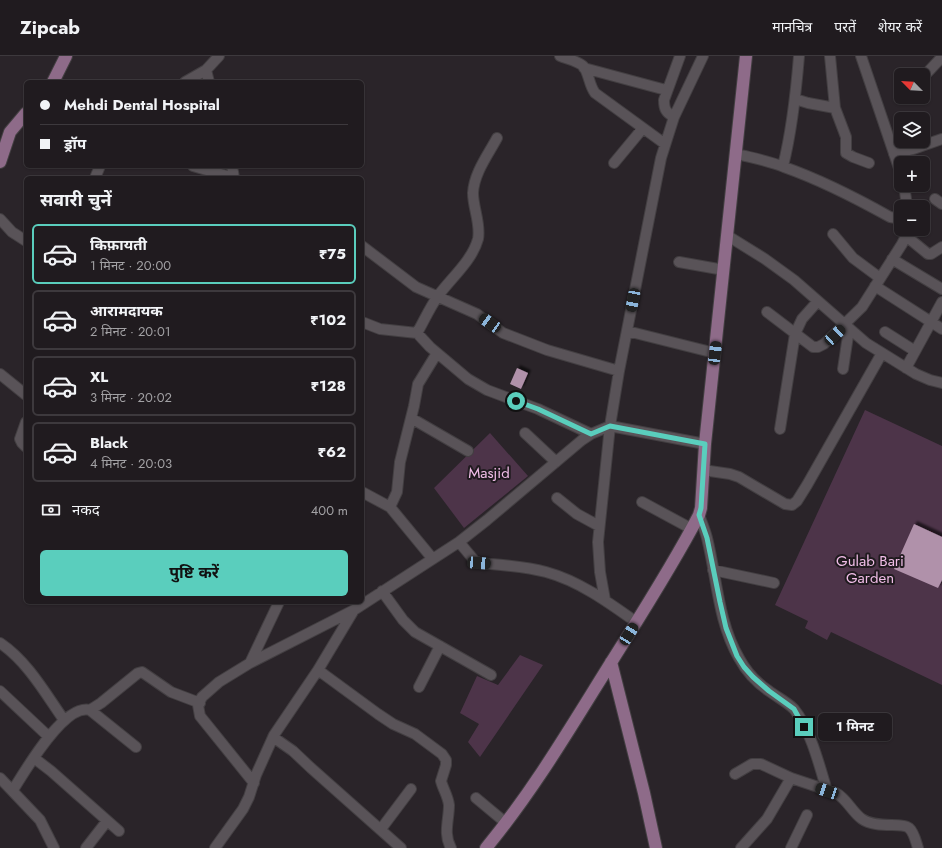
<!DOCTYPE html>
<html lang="hi">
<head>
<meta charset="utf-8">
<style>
	body { margin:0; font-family:Jost,"Noto Sans Devanagari",sans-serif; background:#282428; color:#f1f3f6; height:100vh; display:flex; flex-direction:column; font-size:15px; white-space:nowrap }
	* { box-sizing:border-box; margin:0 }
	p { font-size:13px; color:#a2a1a4 }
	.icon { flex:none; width:22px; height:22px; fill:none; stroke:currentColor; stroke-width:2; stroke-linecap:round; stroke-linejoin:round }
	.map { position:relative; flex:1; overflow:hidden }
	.panel { position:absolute; left:24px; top:120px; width:340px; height:428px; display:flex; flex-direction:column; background:#201b1f; border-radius:6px; box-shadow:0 1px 3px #0004,0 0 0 1px #3d393d }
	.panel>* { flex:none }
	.top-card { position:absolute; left:24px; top:24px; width:340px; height:88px; border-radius:6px; box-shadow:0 1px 3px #0004,0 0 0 1px #3d393d; display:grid; align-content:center; height:88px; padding:0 16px; background:#201b1f }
	.needle { width:26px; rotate:294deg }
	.controls { position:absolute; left:894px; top:12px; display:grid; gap:8px }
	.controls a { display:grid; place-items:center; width:36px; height:36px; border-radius:6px; background:#201b1f; box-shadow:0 1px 3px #0004,0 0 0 1px #3d393d; font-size:20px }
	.end { position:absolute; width:18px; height:18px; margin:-9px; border:5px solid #5acebd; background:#111; box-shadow:0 0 0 2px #111 }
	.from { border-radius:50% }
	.bubble { position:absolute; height:28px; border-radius:6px; background:#201b1f; box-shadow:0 1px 3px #0004,0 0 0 1px #3d393d; font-size:13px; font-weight:700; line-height:28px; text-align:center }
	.car { position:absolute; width:12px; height:24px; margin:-12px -6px; border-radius:5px; box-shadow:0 0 3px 1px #0007; background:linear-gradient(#222 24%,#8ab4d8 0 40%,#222 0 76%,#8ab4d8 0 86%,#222 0) }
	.top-card b { display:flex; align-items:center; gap:14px; height:38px; font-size:15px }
	.top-card b+b { border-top:1px solid #3d393d }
	.top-card i { width:10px; height:10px; background:#f1f3f6 }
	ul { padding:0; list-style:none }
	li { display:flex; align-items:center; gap:12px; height:60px; margin:0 8px 6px; padding:0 8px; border:2px solid #3d393d; border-radius:6px }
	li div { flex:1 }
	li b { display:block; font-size:15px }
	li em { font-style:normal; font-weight:700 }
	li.on { border-color:#5acebd }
	li>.icon { width:36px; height:36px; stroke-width:1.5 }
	h2 { padding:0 16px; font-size:18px; line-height:48px }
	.pay { display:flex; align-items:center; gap:10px; height:44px; padding:0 16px; font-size:15px }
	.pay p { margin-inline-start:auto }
	.cta { display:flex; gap:8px; margin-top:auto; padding:8px 16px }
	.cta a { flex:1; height:46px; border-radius:6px; background:#5acebd; color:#111; font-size:16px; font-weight:700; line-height:46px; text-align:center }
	header { display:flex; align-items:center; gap:24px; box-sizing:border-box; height:56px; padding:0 20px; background:#201b1f; border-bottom:1px solid #3d393d }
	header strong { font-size:19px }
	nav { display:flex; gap:22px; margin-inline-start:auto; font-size:14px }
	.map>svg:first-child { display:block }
	.green { fill:#4d3449 }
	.building { fill:#b091aa; filter:url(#shadow) }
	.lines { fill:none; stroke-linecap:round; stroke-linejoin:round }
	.minor-casing { stroke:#433f42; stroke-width:12 }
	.major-casing { stroke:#433f42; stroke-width:14 }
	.minor { stroke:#595358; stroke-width:10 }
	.major { stroke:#8e6b89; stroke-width:12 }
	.route { stroke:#5acebd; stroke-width:5 }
	.labels { text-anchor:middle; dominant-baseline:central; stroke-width:4; stroke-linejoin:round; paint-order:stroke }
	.park-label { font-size:15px; fill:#f0bde7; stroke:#201b1f }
</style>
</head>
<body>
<header>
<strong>Zipcab</strong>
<nav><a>मानचित्र</a><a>परतें</a><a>शेयर करें</a></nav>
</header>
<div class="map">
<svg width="942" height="792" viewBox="0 0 942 792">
	<defs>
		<filter id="shadow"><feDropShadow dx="3" dy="-3" stdDeviation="1" flood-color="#0009"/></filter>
	</defs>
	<rect width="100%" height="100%" fill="#2a2429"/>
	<path class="green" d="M865,354L942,390V629L831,576L827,584L805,572L808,565L775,549Z
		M490,377L528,420L464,472L434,432Z
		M520,599L543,609L480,701L468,686L479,668L460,657L477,620L498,629Z"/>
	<path class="building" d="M517,312L528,317L521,333L510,328Z
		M914,468L942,481V524L938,532L894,513Z"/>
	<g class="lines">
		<g class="minor-casing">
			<path id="minor" d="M560,0C567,3 579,5 584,11C589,18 589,29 595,37L665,88
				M830,0L835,52L846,81V97L853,101L869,107
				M861,0L901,118
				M584,12L666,34
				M206,14L209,26
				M925,19L942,1
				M185,26L206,14L219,0
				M795,43L808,47L835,52
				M674,61C666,57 664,53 664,44L680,0
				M497,82C488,99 474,117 473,137C473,152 481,168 478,183C472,205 451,222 438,240C430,251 424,265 417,277L430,291L468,323L487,334L538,353L591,378
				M737,98C753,102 769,105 784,111C821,124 856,142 890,161L896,162L901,156
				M894,98L913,93L942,83
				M614,107L643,72
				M193,110L234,122
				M232,110L234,122
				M783,110C792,74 796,37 799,0
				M95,122L100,110
				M904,129L906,143L904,151
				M935,143L942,148
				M0,163L12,176L26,185
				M833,178L853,202L880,222
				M728,180L765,203L794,224L866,287L916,318L930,324L942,327
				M906,180L928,198H931L942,191
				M362,190L416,231L477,258L503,277L547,294L619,315
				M892,203L942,233
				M679,206L724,214
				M875,230L942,273
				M767,256L813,291H818L824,288L862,251L902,188L906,180V173
				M362,266L380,273L417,277
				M627,275L715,297
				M885,276L915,295
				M906,312L942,246
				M843,313L849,273
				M0,318L26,339
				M411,362L468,395
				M26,366L20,383L22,387L26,391
				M780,373L795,278L802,263L818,245
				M525,377L556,406
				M703,414L730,418L739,421L785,448L792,449L797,445L807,429L882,297
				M362,436L390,451L397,436L400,406L414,350L418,328L437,297
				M557,442L577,458L599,470
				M642,446L692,473
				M390,451L432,502
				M699,459C702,467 705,474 707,482C717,522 718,566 739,602C746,615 757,627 769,635C777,641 787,646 794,653C810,672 820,711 827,735
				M459,486L474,504L479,507C501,509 524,510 546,516C579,525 608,546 636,566
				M713,514L774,527
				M382,535L403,564L415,576L491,619
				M605,544L600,516L598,486L610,370L705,388
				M0,587C28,606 45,637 64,664
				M250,607L279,546
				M318,614L378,658L393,668L415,678L442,698L446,704V709L441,725C443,733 448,740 449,749C449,764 443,778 451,792
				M419,631L440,590
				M0,635L49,681
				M90,654L101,647L138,617L142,616L171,636L200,647
				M273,681L293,695L311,712L401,792
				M34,702L51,715L119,775
				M735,718L752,708H761L791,722L836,737C847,743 852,756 862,763C876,773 902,766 909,772C914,776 916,786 918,792
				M0,722L40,764L54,792
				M254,727L200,660L198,649L202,641L219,626L250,607L354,554
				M13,734C25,715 64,647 90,654L136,691
				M476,742L506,767
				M381,773L411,733
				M86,792L107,765
				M215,792L243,753L249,741L256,719L274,679L318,614L354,554L459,486L487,464L582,384L591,378L610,370L619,315L661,102L674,61L703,0
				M741,792L767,763L791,722
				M791,792L807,759"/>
		</g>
		<g class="major-casing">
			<path id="major" d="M53,26L66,0
				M0,106L10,76L26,57
				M611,606L644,737L656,792
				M486,792C534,734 572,669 612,605C642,557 673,509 699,459L701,452L705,388L746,0"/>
		</g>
		<use href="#minor" class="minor"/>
		<use href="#major" class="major"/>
	</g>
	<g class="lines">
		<path class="route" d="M516,345L538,353L591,378L610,370L705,388L701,452L699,459L707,482L720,546L726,572L737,600L744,611L753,621L769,635L794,653L804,671"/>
	</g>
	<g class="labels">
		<g class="park-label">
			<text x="489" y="417">Masjid</text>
			<text x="870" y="505">Gulab Bari<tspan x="870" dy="17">Garden</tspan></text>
		</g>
	</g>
</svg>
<div class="controls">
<a><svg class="needle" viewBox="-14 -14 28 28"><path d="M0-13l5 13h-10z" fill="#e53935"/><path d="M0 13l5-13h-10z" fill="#a2a1a4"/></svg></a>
<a><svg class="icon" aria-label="layers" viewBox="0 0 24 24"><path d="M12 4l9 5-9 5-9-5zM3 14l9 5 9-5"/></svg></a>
<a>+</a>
<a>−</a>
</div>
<i class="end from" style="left:516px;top:345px"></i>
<i class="end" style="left:804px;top:671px"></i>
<div class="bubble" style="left:818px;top:657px;width:74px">1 मिनट</div>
<i class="car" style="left:633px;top:244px;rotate:191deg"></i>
<i class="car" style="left:490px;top:267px;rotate:305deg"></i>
<i class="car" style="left:835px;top:279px;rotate:47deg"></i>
<i class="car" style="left:715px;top:297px;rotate:7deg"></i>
<i class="car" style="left:479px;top:507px;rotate:94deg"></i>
<i class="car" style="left:629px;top:578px;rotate:32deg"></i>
<i class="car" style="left:827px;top:735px;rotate:289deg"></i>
<div class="top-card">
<b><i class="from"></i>Mehdi Dental Hospital</b>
<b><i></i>ड्रॉप</b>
</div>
<section class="panel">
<h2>सवारी चुनें</h2>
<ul>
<li class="on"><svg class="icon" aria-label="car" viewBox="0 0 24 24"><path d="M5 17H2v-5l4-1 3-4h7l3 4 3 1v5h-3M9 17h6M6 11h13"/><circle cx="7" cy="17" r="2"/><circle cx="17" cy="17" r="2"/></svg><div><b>किफ़ायती</b><p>1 मिनट · 20:00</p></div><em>₹75</em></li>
<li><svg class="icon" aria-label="car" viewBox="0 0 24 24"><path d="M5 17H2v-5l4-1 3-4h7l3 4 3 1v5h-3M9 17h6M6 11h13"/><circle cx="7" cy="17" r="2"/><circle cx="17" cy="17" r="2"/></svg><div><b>आरामदायक</b><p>2 मिनट · 20:01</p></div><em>₹102</em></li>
<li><svg class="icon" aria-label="car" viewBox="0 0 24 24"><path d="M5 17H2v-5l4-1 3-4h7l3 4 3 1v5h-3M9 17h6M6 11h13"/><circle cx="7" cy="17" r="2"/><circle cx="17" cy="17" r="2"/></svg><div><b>XL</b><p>3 मिनट · 20:02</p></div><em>₹128</em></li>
<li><svg class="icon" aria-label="car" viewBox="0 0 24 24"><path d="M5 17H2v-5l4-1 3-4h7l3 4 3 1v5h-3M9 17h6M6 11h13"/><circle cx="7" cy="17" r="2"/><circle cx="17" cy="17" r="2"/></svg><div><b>Black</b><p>4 मिनट · 20:03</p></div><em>₹62</em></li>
</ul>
<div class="pay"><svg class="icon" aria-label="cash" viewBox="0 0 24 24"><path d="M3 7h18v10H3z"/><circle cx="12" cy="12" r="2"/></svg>नकद<p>400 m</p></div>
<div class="cta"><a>पुष्टि करें</a></div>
</section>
</div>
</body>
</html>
